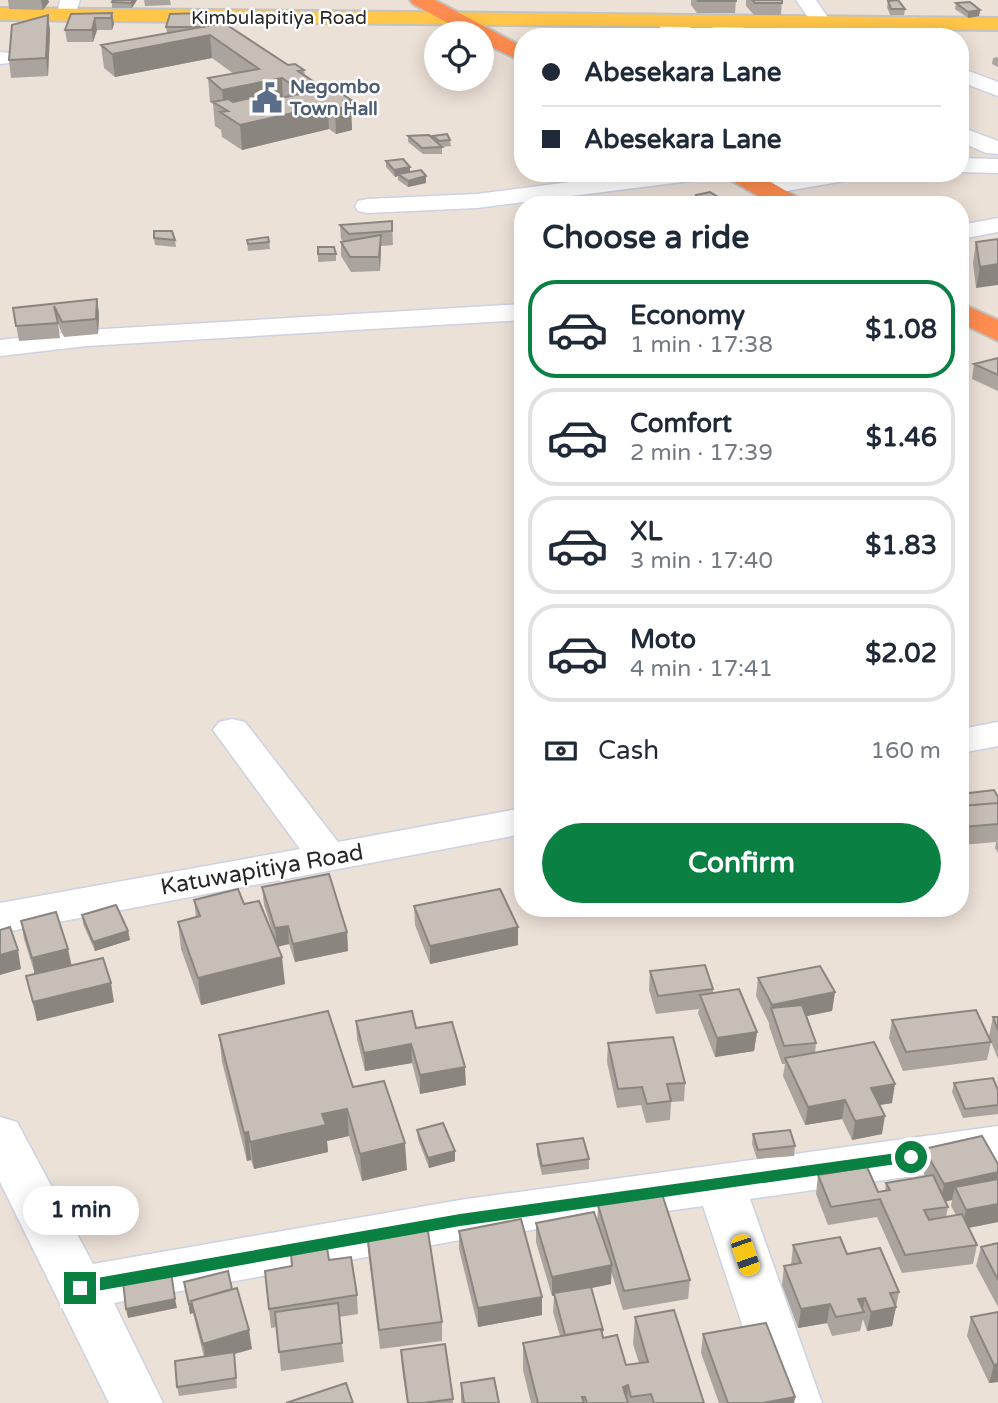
<!DOCTYPE html>
<html lang="en">
<head>
<meta charset="utf-8">
<style>
	body { margin:0; font-family:"Varela Round",sans-serif; background:#f2f2f3; color:#1f2937; height:100vh; display:flex; flex-direction:column; font-size:26px; white-space:nowrap }
	* { box-sizing:border-box; margin:0 }
	p { font-size:23px; color:#747a83 }
	.icon { flex:none; width:38px; height:38px; fill:none; stroke:currentColor; stroke-width:2; stroke-linecap:round; stroke-linejoin:round }
	.map { position:relative; flex:1; overflow:hidden }
	.drawer { position:absolute; left:514px; top:196px; width:455px; height:721px; display:flex; flex-direction:column; background:#fff; border-radius:28px; box-shadow:0 4px 18px #0003 }
	.drawer>* { flex:none }
	.hud { position:absolute; left:514px; top:28px; width:455px; height:154px; border-radius:28px; box-shadow:0 4px 18px #0003; display:grid; align-content:center; height:154px; padding:0 28px; background:#fff }
	.tools { position:absolute; left:424px; top:21px; display:grid; gap:14px }
	.tools a { display:grid; place-items:center; width:70px; height:70px; border-radius:50%; background:#fff; box-shadow:0 4px 18px #0003; font-size:35px }
	.end { position:absolute; width:32px; height:32px; margin:-16px; border:9px solid #0b8043; background:#fff; box-shadow:0 0 0 4px #fff }
	.from { border-radius:50% }
	.bubble { position:absolute; height:49px; border-radius:24px; background:#fff; box-shadow:0 4px 18px #0003; font-size:23px; font-weight:700; line-height:49px; text-align:center }
	.car { position:absolute; width:21px; height:42px; margin:-21px -10px; border-radius:9px; box-shadow:0 0 5px 2px #0007; background:linear-gradient(#f5c518 24%,#345 0 40%,#f5c518 0 76%,#345 0 86%,#f5c518 0) }
	.hud b { display:flex; align-items:center; gap:24px; height:66px; font-size:26px }
	.hud b+b { border-top:2px solid #e0e1e3 }
	.hud i { width:18px; height:18px; background:#1f2937 }
	ul { padding:0; list-style:none }
	li { display:flex; align-items:center; gap:21px; height:98px; margin:0 14px 10px; padding:0 14px; border:4px solid #e0e1e3; border-radius:28px }
	li div { flex:1 }
	li b { display:block; font-size:26px }
	li em { font-style:normal; font-weight:700 }
	li.active { border-color:#0b8043 }
	li>.icon { width:63px; height:63px; stroke-width:1.5 }
	h2 { padding:0 28px; font-size:32px; line-height:84px }
	.pay { display:flex; align-items:center; gap:18px; height:77px; padding:0 28px; font-size:26px }
	.pay p { margin-inline-start:auto }
	.action { display:flex; gap:14px; margin-top:auto; padding:14px 28px }
	.action a { flex:1; height:80px; border-radius:42px; background:#0b8043; color:#fff; font-size:28px; font-weight:700; line-height:80px; text-align:center }
	.map>svg:first-child { display:block }
	.lines { fill:none; stroke-linecap:round; stroke-linejoin:round }
	.minor-casing { stroke:#ccd2e3; stroke-width:3 }
	.major-casing { stroke:#c3c3c3; stroke-width:4 }
	.highway-casing { stroke:#c3c3c3; stroke-width:4 }
	.minor { fill:#fff; fill-rule:evenodd }
	.major { fill:#ffc649; fill-rule:evenodd }
	.highway { fill:#ff8d4f; fill-rule:evenodd }
	.wall { fill:#aba39d; fill-rule:evenodd }
	.shaded-wall { fill:#8b8580 }
	.building { fill:#c7beb7; stroke:#8b8580; stroke-width:2 }
	.route { fill:#0b8043 }
	.labels { text-anchor:middle; dominant-baseline:central; stroke-width:5; stroke-linejoin:round; paint-order:stroke }
	.far-street-label { font-size:19px; fill:#272727; stroke:#fff }
	.far-service-label { font-size:19px; font-weight:bold; fill:#4e5e75; stroke:#fff; text-anchor:start }
	.street-label { font-size:23px; fill:#272727; stroke:#fff }
</style>
</head>
<body>
<div class="map">
<svg width="998" height="1403" viewBox="0 0 998 1403">
	<rect width="100%" height="100%" fill="#ece1d7"/>
	<g class="lines">
		<g class="minor-casing">
			<path id="minor" d="M60,0H80L74,19H60L57,15Z
				M796,0H816L831,22L828,26H814Z
				M664,15L702,33L705,37C686,37 667,37 654,21L657,17Z
				M717,16L756,33L759,37C740,37 720,37 707,22L710,18Z
				M913,17L947,33L950,37C932,37 915,38 903,23L906,19Z
				M0,52L17,54L20,58L17,62L0,64Z
				M961,68L998,82V96L961,82Z
				M961,127L998,141V154L986,153L961,142Z
				M961,158L998,159V173L961,172Z
				M640,173H710L706,178L698,180L477,208L367,213L358,211L355,206L358,201L367,199L477,194Z
				M807,173H862L858,178L850,180L763,195L755,193L751,188L755,183Z
				M998,218V232L961,239V225Z
				M523,304V320L87,346L0,356V340L87,330Z
				M232,719L245,722L338,842L523,808V834L0,933V903L300,849L213,730L219,722Z
				M998,722V746L961,753V729Z
				M0,1117L17,1122L93,1264L460,1200L998,1126V1164L750,1199L822,1403H768L703,1206L460,1240L114,1303L163,1403H109L0,1182Z"/>
		</g>
		<g class="major-casing">
			<path id="major" d="M0,8L998,18V30L0,20Z"/>
		</g>
		<g class="highway-casing">
			<path id="highway" d="M410,0H435L523,47V62L481,42V33H466L413,4Z
				M724,173H755L802,200L806,205H774L727,178Z
				M961,303L998,320V341L961,323Z"/>
		</g>
		<use href="#minor" class="minor"/>
		<use href="#major" class="major"/>
		<use href="#highway" class="highway"/>
	</g>
	<path class="wall" d="M8,0H48L49,2L43,10L9,9Z
		M137,0L132,8H112V2Z
		M144,0H170L171,5L145,6Z
		M691,0H736L735,13H697L691,5Z
		M746,0H782L781,15H754L746,6Z
		M888,1L905,9L904,15H890L887,7Z
		M956,3L980,10L979,16L968,18L955,9Z
		M112,13L114,24L112,30H97L93,42H67L65,30Z
		M207,13L208,26L288,65L304,70L305,75L352,124V130L336,134L329,129L242,150L222,137L221,130L215,126L213,104L210,102L208,78L234,74L212,58L115,77L104,68L101,45L167,33L166,27Z
		M48,15L50,32L48,76L11,78L9,60Z
		M998,57V67L992,64L993,58Z
		M408,136L433,138V136L450,140L451,146L442,147V154H423L408,142Z
		M386,161L410,167V172L426,183L408,187L398,180V176L395,177L386,167Z
		M696,195L731,205H698L696,202Z
		M392,221L393,245L381,246L380,271L351,272L341,256V242L343,241L341,239L340,225Z
		M154,238L175,240L176,247L155,245Z
		M998,239L976,288L973,263L976,242Z
		M247,240L269,242L270,249L248,251Z
		M318,247L336,254V261L318,262Z
		M97,299L99,314L98,334L64,337L58,324L60,338L19,341L13,308Z
		M998,358V391L972,379L974,364Z
		M961,794L998,797V853L995,848L996,842L961,845Z
		M262,887L347,932L348,951L295,962L289,944L278,946L285,984L201,1005L181,949L178,922L196,917L194,900L244,904L273,933L264,905Z
		M414,906L518,945L430,964L415,925Z
		M82,915L128,931L130,940L95,951L83,924Z
		M21,921L71,965L114,1002L37,1021L26,976L35,974L24,939Z
		M650,971L713,989V993L757,1032L754,1051L715,1057L698,1013L699,1009L656,1014L649,990Z
		M758,978L835,992L832,1011L807,1016L816,1043L815,1053L892,1103L879,1105L882,1134L852,1140L842,1119L805,1125L783,1076L785,1064H782L769,1026V1023L756,996Z
		M993,1017H998V1059L991,1042L987,1060L903,1071L889,1038L892,1020L989,1036Z
		M356,1021L416,1028L466,1085L420,1094L412,1063L365,1071L357,1039Z
		M219,1035L353,1087L407,1170L362,1181L349,1136L327,1141L328,1152L254,1169L251,1160L247,1161L222,1062Z
		M608,1043L685,1083L684,1101L671,1102L670,1120L646,1123L641,1105L617,1108L607,1062Z
		M954,1083L998,1090V1114L963,1118L952,1092Z
		M417,1130L455,1161L429,1168L418,1139Z
		M753,1134L795,1146L794,1156L757,1159L752,1144Z
		M537,1144L589,1159V1169L542,1175L537,1154Z
		M924,1149L998,1164V1222L969,1228L977,1245L973,1264L902,1273L877,1217L828,1225L816,1194L818,1175L878,1192L885,1191L886,1183L925,1176L921,1167ZM952,1200L951,1206L956,1215L946,1217L948,1207L945,1201Z
		M598,1205L690,1280L688,1299L623,1310L611,1271V1284L592,1288L603,1330V1338L626,1365L639,1363L633,1344L635,1317L704,1403H531L523,1370V1343L560,1336L553,1312L554,1295L552,1296L536,1242V1223H597Z
		M459,1231L542,1297V1315L478,1327L459,1249Z
		M367,1233L442,1322V1341L380,1349L368,1251Z
		M998,1243V1307L976,1266L981,1247Z
		M793,1245L847,1254L899,1292L892,1326L867,1331L863,1319L860,1331L832,1336L827,1323L798,1328L782,1285L784,1266L791,1265Z
		M291,1253L329,1260L357,1295L358,1314L339,1317L344,1362L281,1371L277,1327L271,1328L265,1271L292,1266Z
		M184,1282L232,1289L252,1349L234,1354L237,1388L179,1396L177,1387L204,1357L193,1313L190,1314Z
		M998,1312V1382L989,1383L967,1336L971,1317Z
		M703,1334L795,1397L794,1403H719L701,1353Z
		M401,1350L453,1399V1403H407L402,1369Z
		M461,1383L499,1403H461Z"/>
	<path class="shaded-wall" d="M41,0H48L49,2L43,10Z
		M133,0H137L132,8L131,3Z
		M980,10L979,16L968,18V12Z
		M112,13L114,24L112,30L111,18Z
		M207,13L209,25L206,36L210,35L212,58L115,77L112,54L204,27Z
		M48,15L50,32L48,76L46,58Z
		M95,18L97,30L93,42L92,30Z
		M282,78L283,102L228,111L224,108L222,90Z
		M351,100L352,130L336,134L335,109L344,101Z
		M328,105L329,129L242,150L240,125Z
		M410,167V174H398V176L395,177L394,170Z
		M426,176V183L408,187V181Z
		M381,235V249L380,271L379,257Z
		M998,264V285L976,288L980,267Z
		M97,299L99,314L98,334L96,319Z
		M288,926L289,944L277,947L275,928Z
		M518,927V945L430,964V946Z
		M128,931L130,940L95,951L93,942Z
		M347,932L348,951L295,962L293,944Z
		M68,949L72,967L35,977L32,958Z
		M18,950L21,969L0,975V955Z
		M282,957L285,984L201,1005L198,978Z
		M111,983L114,1002L37,1021L33,1002Z
		M835,992L832,1011L776,1022L771,1009L772,1005Z
		M757,1032L754,1051L715,1057L717,1038Z
		M411,1044L412,1063L365,1071L364,1053Z
		M465,1067L466,1085L420,1094V1075Z
		M895,1084L892,1103L868,1107L871,1088Z
		M845,1100L842,1119L805,1125L808,1107Z
		M347,1109L349,1136L327,1141L328,1152L254,1169L250,1142L322,1114Z
		M885,1116L882,1134L852,1140L855,1121Z
		M248,1132L251,1160L247,1161L244,1133Z
		M405,1143L407,1170L362,1181L360,1154Z
		M455,1151V1161L429,1168L428,1158Z
		M998,1172V1190L955,1187L952,1200L940,1203L944,1184Z
		M998,1204V1222L962,1229L966,1210Z
		M612,1265L611,1284L552,1296V1277Z
		M542,1297V1315L478,1327V1308Z
		M865,1298L862,1313L858,1299Z
		M175,1299L177,1308L128,1318L126,1309Z
		M189,1304H192L193,1313L190,1314Z
		M830,1304L827,1323L798,1328L801,1309Z
		M896,1307L892,1326L867,1331L871,1312Z
		M249,1330L252,1349L234,1354L237,1388L236,1378L206,1362L203,1344Z
		M998,1364V1382L989,1383L994,1365Z
		M628,1385L627,1403L623,1387Z
		M795,1397L794,1403H763Z"/>
	<path class="building" d="M113,0H133L131,3L112,2Z
		M697,0H736V1H698Z
		M752,0H782V3H755Z
		M898,0L905,9H891L888,1Z
		M970,2L980,10L968,12L956,3Z
		M112,13L111,18H95L92,30H65L71,14Z
		M207,13L204,27H166L170,14Z
		M48,15L46,58L9,60L12,25Z
		M224,23L288,65L295,64L304,70L298,71L329,92L336,90L351,100L344,101L351,106L335,109L328,105L240,125L220,112L228,111L213,102L228,99L233,102L255,97L263,102L304,93L282,78L222,90L208,78L259,69L210,35L112,54L101,45Z
		M447,134L450,140L439,141L433,136Z
		M429,135L442,147L422,148L408,136Z
		M403,159L410,167L394,170L386,161Z
		M421,170L426,176L408,181L398,174Z
		M710,192L731,205H705L696,195Z
		M392,221V231L349,234L340,225Z
		M154,231H172L175,240L154,238Z
		M381,235L379,257H350L341,242Z
		M268,237L269,242L248,244L247,240Z
		M998,239V264L980,267L976,242Z
		M318,247H334L336,254H318Z
		M97,299L96,319L62,322L54,306L58,323L16,326L13,308Z
		M998,358V375L974,364Z
		M994,790L998,797V803L961,806V794Z
		M998,803V824L962,827L961,806Z
		M329,874L347,932L293,944L288,926L275,928L262,887Z
		M238,889L244,904L259,901L282,957L198,978L178,922L200,916L194,900Z
		M500,889L518,927L430,946L414,906Z
		M116,905L128,931L93,942L82,915Z
		M56,912L68,949L32,958L21,921Z
		M10,927L18,950L0,955V930Z
		M103,958L111,983L33,1002L26,976Z
		M705,965L713,989L658,996L650,971Z
		M820,966L835,992L772,1005L758,978Z
		M739,989L757,1032L717,1038L700,995Z
		M802,1005L816,1043L784,1046L771,1008Z
		M976,1010L991,1042L906,1052L892,1020Z
		M328,1011L353,1087L384,1081L405,1143L360,1154L347,1109L322,1114L326,1125L250,1142L248,1132L244,1133L219,1035Z
		M412,1011L416,1028L452,1022L465,1067L420,1075L411,1044L364,1053L356,1021Z
		M993,1017H998V1030Z
		M673,1037L685,1083L667,1084L671,1101L647,1104L642,1087L618,1089L608,1043Z
		M874,1042L895,1084L871,1088L885,1116L855,1121L845,1100L808,1107L785,1058Z
		M993,1078L998,1090V1105L965,1109L954,1083Z
		M443,1123L455,1151L428,1158L417,1130Z
		M790,1130L795,1146L758,1150L753,1134Z
		M982,1136L998,1164V1172L944,1184L924,1149Z
		M583,1138L589,1159L542,1166L537,1144Z
		M867,1167L878,1192L890,1190L886,1183L933,1175L948,1207L924,1210L929,1220L962,1214L977,1245L905,1255L880,1199L831,1207L818,1175Z
		M998,1179V1204L966,1210L955,1187Z
		M662,1194L690,1280L624,1291L598,1205Z
		M594,1212L612,1265L552,1277L536,1223Z
		M521,1219L542,1297L478,1308L459,1231Z
		M427,1225L442,1322L379,1330L367,1233Z
		M840,1237L847,1254L880,1248L899,1292L890,1293L896,1307L871,1312L865,1298L858,1299L864,1312L836,1317L830,1304L801,1309L784,1266L801,1263L793,1245Z
		M998,1243V1280L981,1247Z
		M327,1248L329,1260L351,1257L357,1295L269,1309L265,1271L292,1266L291,1253Z
		M228,1271L232,1289L191,1301L192,1304H189L184,1282Z
		M171,1272L175,1299L126,1309L123,1281Z
		M591,1287L603,1330H601V1329L565,1335L554,1293Z
		M237,1288L249,1330L203,1344L191,1301Z
		M338,1303L342,1343L279,1352L275,1312Z
		M674,1310L704,1403H654L651,1394L631,1397L628,1385L623,1387L628,1403H587L585,1397H582L584,1403H538L523,1343L601,1329L603,1338L617,1335L626,1365L648,1362L635,1317Z
		M998,1312V1364L994,1365L971,1317Z
		M766,1323L795,1397L763,1403H728L703,1334Z
		M445,1344L453,1399L423,1403H408L401,1350Z
		M234,1352L236,1378L177,1387L175,1361Z
		M494,1378L499,1403H464L461,1383Z
		M346,1383L353,1403H286Z"/>
	<path class="route" d="M911,1151L918,1157L911,1162L460,1226L80,1294L74,1292L72,1288L74,1283L80,1281L460,1214Z"/>
	<defs>
		<g id="civic-bare" transform="scale(2.415)"><path d="M-.6-6.5H3V-4.5H.6V-3L4-1V1h2V6H-6V1h2V-1L-.6-3ZM-1.2 2.5V6h2.4V2.5Z" fill="#5c6f8a" stroke="#fff" stroke-width="2.5" paint-order="stroke"/></g>
	</defs>
	<g fill-rule="evenodd">
		<use href="#civic-bare" x="267" y="98"/>
	</g>
	<g class="labels">
		<g class="far-street-label">
			<text x="279" y="18">Kimbulapitiya Road</text>
		</g>
		<g class="far-service-label">
			<text x="290" y="87">Negombo<tspan x="290" dy="22">Town Hall</tspan></text>
		</g>
		<g class="street-label">
			<text transform="translate(262 870) rotate(-10)">Katuwapitiya Road</text>
		</g>
	</g>
</svg>
<div class="tools">
<a><svg class="icon" aria-label="locate" viewBox="0 0 24 24"><circle cx="12" cy="12" r="6"/><path d="M12 2v4M12 18v4M2 12h4M18 12h4"/></svg></a>
</div>
<i class="end from" style="left:911px;top:1157px"></i>
<i class="end" style="left:80px;top:1288px"></i>
<div class="bubble" style="left:23px;top:1186px;width:116px">1 min</div>
<i class="car" style="left:745px;top:1255px;rotate:161deg"></i>
<div class="hud">
<b><i class="from"></i>Abesekara Lane</b>
<b><i></i>Abesekara Lane</b>
</div>
<section class="drawer">
<h2>Choose a ride</h2>
<ul>
<li class="active"><svg class="icon" aria-label="car" viewBox="0 0 24 24"><path d="M5 17H2v-5l4-1 3-4h7l3 4 3 1v5h-3M9 17h6M6 11h13"/><circle cx="7" cy="17" r="2"/><circle cx="17" cy="17" r="2"/></svg><div><b>Economy</b><p>1 min · 17:38</p></div><em>$1.08</em></li>
<li><svg class="icon" aria-label="car" viewBox="0 0 24 24"><path d="M5 17H2v-5l4-1 3-4h7l3 4 3 1v5h-3M9 17h6M6 11h13"/><circle cx="7" cy="17" r="2"/><circle cx="17" cy="17" r="2"/></svg><div><b>Comfort</b><p>2 min · 17:39</p></div><em>$1.46</em></li>
<li><svg class="icon" aria-label="car" viewBox="0 0 24 24"><path d="M5 17H2v-5l4-1 3-4h7l3 4 3 1v5h-3M9 17h6M6 11h13"/><circle cx="7" cy="17" r="2"/><circle cx="17" cy="17" r="2"/></svg><div><b>XL</b><p>3 min · 17:40</p></div><em>$1.83</em></li>
<li><svg class="icon" aria-label="car" viewBox="0 0 24 24"><path d="M5 17H2v-5l4-1 3-4h7l3 4 3 1v5h-3M9 17h6M6 11h13"/><circle cx="7" cy="17" r="2"/><circle cx="17" cy="17" r="2"/></svg><div><b>Moto</b><p>4 min · 17:41</p></div><em>$2.02</em></li>
</ul>
<div class="pay"><svg class="icon" aria-label="cash" viewBox="0 0 24 24"><path d="M3 7h18v10H3z"/><circle cx="12" cy="12" r="2"/></svg>Cash<p>160 m</p></div>
<div class="action"><a>Confirm</a></div>
</section>
</div>
</body>
</html>
